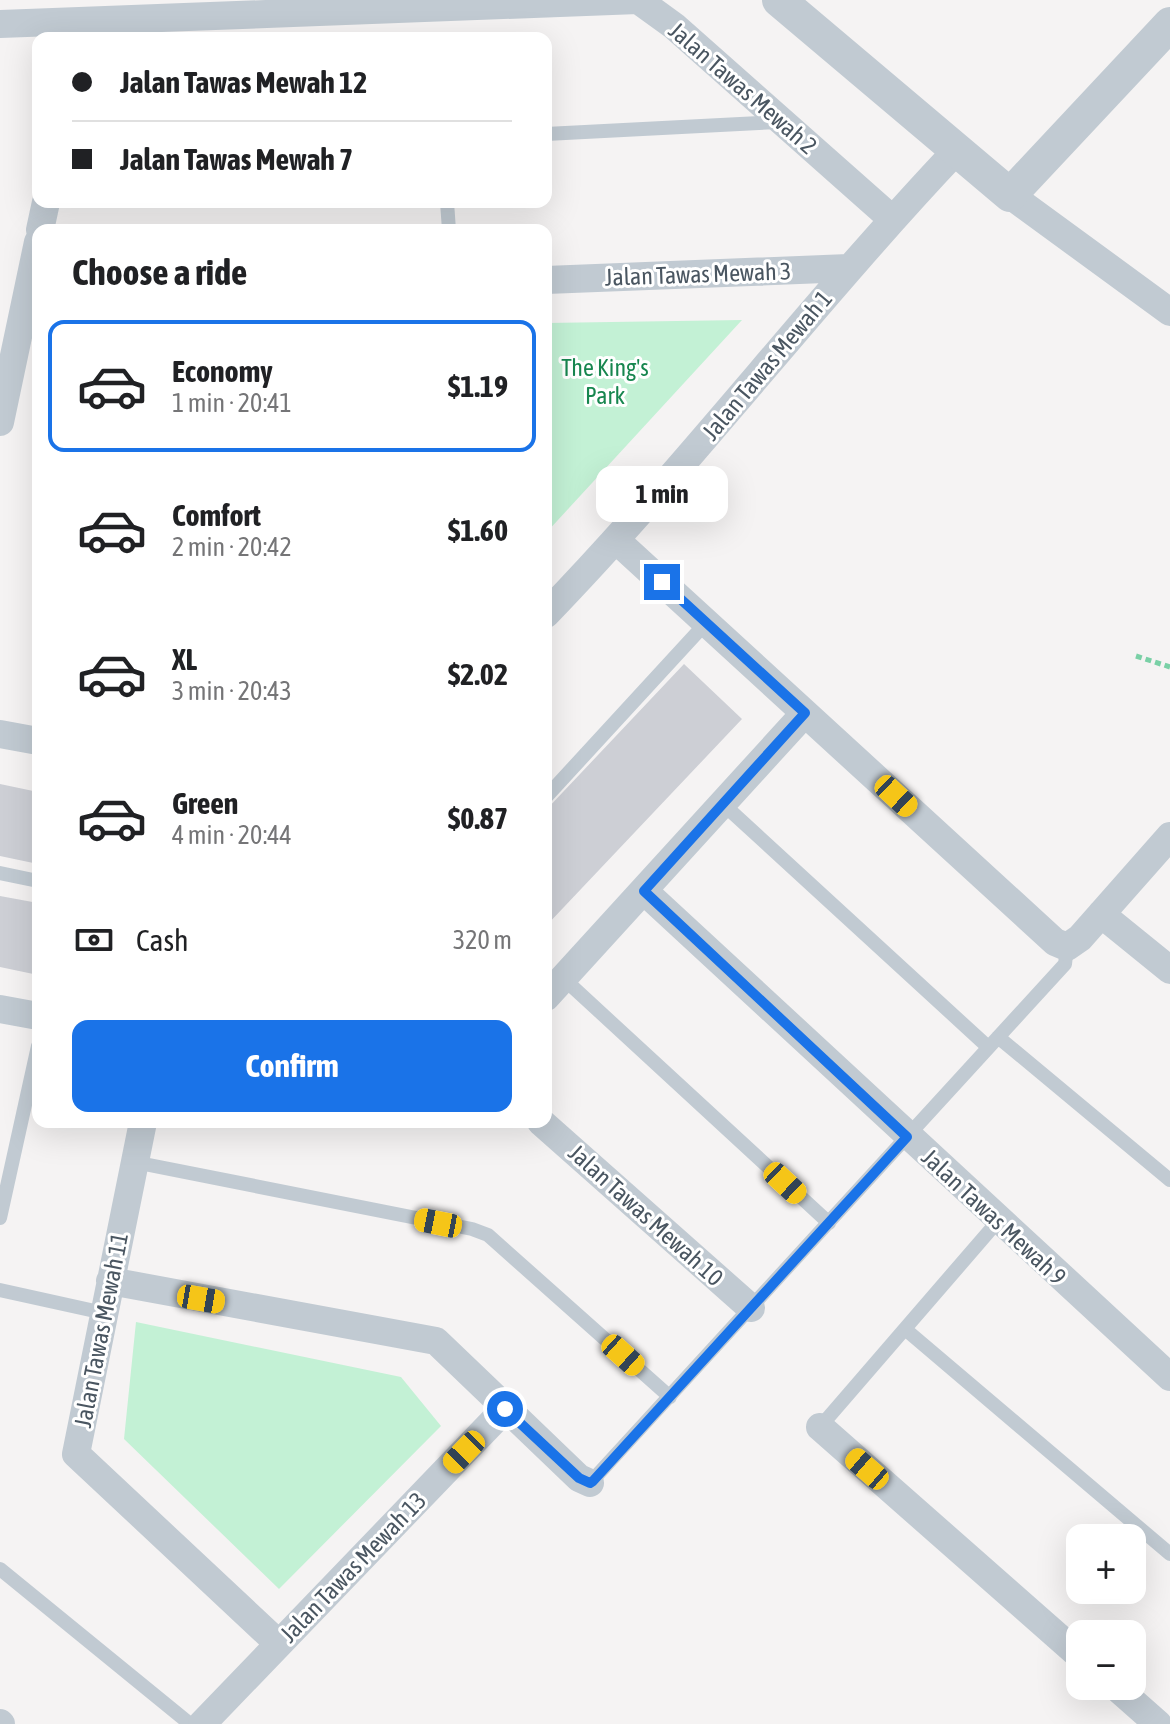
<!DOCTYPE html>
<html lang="en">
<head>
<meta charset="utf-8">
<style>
	body { margin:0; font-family:"Asap Condensed",sans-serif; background:#f6f6f6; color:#202124; height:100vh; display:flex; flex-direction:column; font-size:30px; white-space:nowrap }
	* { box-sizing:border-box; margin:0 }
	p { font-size:26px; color:#757577 }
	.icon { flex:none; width:44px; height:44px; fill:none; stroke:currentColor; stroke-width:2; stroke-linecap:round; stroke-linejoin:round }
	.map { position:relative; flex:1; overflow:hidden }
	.side { position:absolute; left:32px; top:224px; width:520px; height:904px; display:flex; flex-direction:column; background:#fff; border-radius:16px; box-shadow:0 8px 32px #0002 }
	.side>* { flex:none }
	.top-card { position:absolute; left:32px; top:32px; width:520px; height:176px; border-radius:16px; box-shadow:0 8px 32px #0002; display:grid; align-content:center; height:176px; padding:0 40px; background:#fff }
	.controls { position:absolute; left:1066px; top:1524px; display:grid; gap:16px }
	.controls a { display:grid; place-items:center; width:80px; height:80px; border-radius:16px; background:#fff; box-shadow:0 8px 32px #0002; font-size:40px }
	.end { position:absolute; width:36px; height:36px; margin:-18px; border:10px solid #1a73e8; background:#fff; box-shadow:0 0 0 4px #fff }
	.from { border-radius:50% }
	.bubble { position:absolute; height:56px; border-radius:16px; background:#fff; box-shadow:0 8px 32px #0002; font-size:26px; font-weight:700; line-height:56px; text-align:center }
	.car { position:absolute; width:24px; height:48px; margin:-24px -12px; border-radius:10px; box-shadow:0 0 6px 2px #0007; background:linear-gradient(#f5c518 24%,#345 0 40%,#f5c518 0 76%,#345 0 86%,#f5c518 0) }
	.top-card b { display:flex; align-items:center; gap:28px; height:76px; font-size:30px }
	.top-card b+b { border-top:2px solid #e0e0e0 }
	.top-card i { width:20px; height:20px; background:#202124 }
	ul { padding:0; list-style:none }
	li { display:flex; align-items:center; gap:24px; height:132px; margin:0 16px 12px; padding:0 24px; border:4px solid transparent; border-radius:16px }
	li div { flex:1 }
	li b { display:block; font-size:30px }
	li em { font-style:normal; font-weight:700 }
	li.current { border-color:#1a73e8 }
	li>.icon { width:72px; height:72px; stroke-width:1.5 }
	h2 { padding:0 40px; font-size:36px; line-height:96px }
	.pay { display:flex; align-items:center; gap:20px; height:88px; padding:0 40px; font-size:30px }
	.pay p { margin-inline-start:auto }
	.cta { display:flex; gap:16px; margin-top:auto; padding:16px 40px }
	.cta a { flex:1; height:92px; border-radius:16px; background:#1a73e8; color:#fff; font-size:32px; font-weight:700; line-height:92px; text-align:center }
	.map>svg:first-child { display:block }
	.green { fill:#c3f1d5 }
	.building { fill:#cdcfd5 }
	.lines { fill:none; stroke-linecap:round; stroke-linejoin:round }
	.path { stroke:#7ad0a6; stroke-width:5; stroke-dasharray:6 4; stroke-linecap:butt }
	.service { stroke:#c1cad2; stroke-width:14 }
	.minor { stroke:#c1cad2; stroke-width:28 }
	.tertiary { stroke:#c1cad2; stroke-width:34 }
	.route { stroke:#1a73e8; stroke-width:10 }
	.labels { text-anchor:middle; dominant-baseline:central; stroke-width:6; stroke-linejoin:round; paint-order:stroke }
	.street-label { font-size:24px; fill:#4a5661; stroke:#fff }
	.park-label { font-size:24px; fill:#17864f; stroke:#fff }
</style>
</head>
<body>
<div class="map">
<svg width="1170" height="1724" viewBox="0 0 1170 1724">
	<rect width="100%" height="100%" fill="#f5f3f3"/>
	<path class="green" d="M742,320L546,533V323Z
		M136,1322L401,1377L441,1426L279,1589L124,1439Z"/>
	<path class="building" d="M684,664L742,719L546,926V810Z
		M0,784L38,792V864L0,856Z
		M0,896L38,903V975L0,967Z"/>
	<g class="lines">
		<path class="path" d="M1136,656L1170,667"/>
		<path class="service" d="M546,134L778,122
			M447,202L449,230
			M546,797L706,623
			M723,804L988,1047
			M0,873L38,881
			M563,978L829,1223
			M998,1037L1170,1180
			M134,1162L472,1229L488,1235L670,1397
			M0,1218L38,1046
			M0,1290L104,1313
			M905,1329L1170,1554
			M820,1427L998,1221
			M590,1483L1065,964L1067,947
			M0,1569L190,1724"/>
		<path class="minor" d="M0,24L638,0L674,26L892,219
			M1010,195L1170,312
			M40,230L46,202
			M546,280L849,268
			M0,422L38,242
			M617,541L1055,942L1067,947L1080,938L1170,836
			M546,614C689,466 814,301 956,151
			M0,734L38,741
			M644,891L1170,1377
			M1101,914L1170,970
			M546,997L805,713
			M0,1009L38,1016
			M143,1122L76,1454L279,1644
			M541,1122L751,1308
			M110,1281L436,1341L579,1478L590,1483
			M820,1427L1080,1656
			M1115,1686L1158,1724
			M0,1723L1,1724
			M202,1724L505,1409"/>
		<path class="tertiary" d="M779,0L1010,195L1170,24"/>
	</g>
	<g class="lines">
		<path class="route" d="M505,1409L579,1478L590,1483L593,1481L907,1137L644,891L805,713L662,582"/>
	</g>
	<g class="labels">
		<g class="street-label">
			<text transform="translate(743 88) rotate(41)">Jalan Tawas Mewah 2</text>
			<text transform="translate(698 274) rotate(-2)">Jalan Tawas Mewah 3</text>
			<text transform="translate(767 365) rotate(-50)">Jalan Tawas Mewah 1</text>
			<text transform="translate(646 1215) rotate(42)">Jalan Tawas Mewah 10</text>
			<text transform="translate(994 1217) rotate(43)">Jalan Tawas Mewah 9</text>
			<text transform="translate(101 1330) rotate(-79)">Jalan Tawas Mewah 11</text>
			<text transform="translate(353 1567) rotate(-46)">Jalan Tawas Mewah 13</text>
		</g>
		<g class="park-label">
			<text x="605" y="367">The King's<tspan x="605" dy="28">Park</tspan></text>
		</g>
	</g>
</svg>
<div class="controls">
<a>+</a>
<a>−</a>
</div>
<i class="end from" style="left:505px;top:1409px"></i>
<i class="end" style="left:662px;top:582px"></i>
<div class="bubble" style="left:596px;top:466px;width:132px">1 min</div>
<i class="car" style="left:896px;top:796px;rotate:133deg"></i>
<i class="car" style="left:785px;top:1183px;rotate:133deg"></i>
<i class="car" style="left:438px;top:1223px;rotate:281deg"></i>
<i class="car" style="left:201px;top:1299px;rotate:100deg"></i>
<i class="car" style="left:623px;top:1355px;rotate:132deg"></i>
<i class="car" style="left:464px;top:1452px;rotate:224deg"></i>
<i class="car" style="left:867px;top:1469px;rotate:311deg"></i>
<div class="top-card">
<b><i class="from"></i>Jalan Tawas Mewah 12</b>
<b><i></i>Jalan Tawas Mewah 7</b>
</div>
<section class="side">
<h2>Choose a ride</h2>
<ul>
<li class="current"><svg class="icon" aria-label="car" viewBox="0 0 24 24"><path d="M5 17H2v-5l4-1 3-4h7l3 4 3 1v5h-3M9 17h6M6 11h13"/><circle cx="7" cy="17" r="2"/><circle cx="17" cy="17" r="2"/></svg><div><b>Economy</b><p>1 min · 20:41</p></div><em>$1.19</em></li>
<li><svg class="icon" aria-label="car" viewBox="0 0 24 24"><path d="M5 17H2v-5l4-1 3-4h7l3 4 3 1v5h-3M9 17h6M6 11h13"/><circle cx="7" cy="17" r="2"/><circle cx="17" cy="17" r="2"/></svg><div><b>Comfort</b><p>2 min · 20:42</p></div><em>$1.60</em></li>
<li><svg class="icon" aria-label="car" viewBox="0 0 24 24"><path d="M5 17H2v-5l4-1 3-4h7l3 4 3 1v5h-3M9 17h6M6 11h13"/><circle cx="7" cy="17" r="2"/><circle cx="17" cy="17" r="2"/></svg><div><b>XL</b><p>3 min · 20:43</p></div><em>$2.02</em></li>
<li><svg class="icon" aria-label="car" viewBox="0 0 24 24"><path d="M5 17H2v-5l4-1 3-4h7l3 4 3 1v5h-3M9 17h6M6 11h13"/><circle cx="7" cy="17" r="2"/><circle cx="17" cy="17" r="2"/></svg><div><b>Green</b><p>4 min · 20:44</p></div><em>$0.87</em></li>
</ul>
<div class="pay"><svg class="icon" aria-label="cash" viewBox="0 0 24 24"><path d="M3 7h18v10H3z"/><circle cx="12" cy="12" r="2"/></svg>Cash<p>320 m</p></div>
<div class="cta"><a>Confirm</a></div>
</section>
</div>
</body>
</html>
